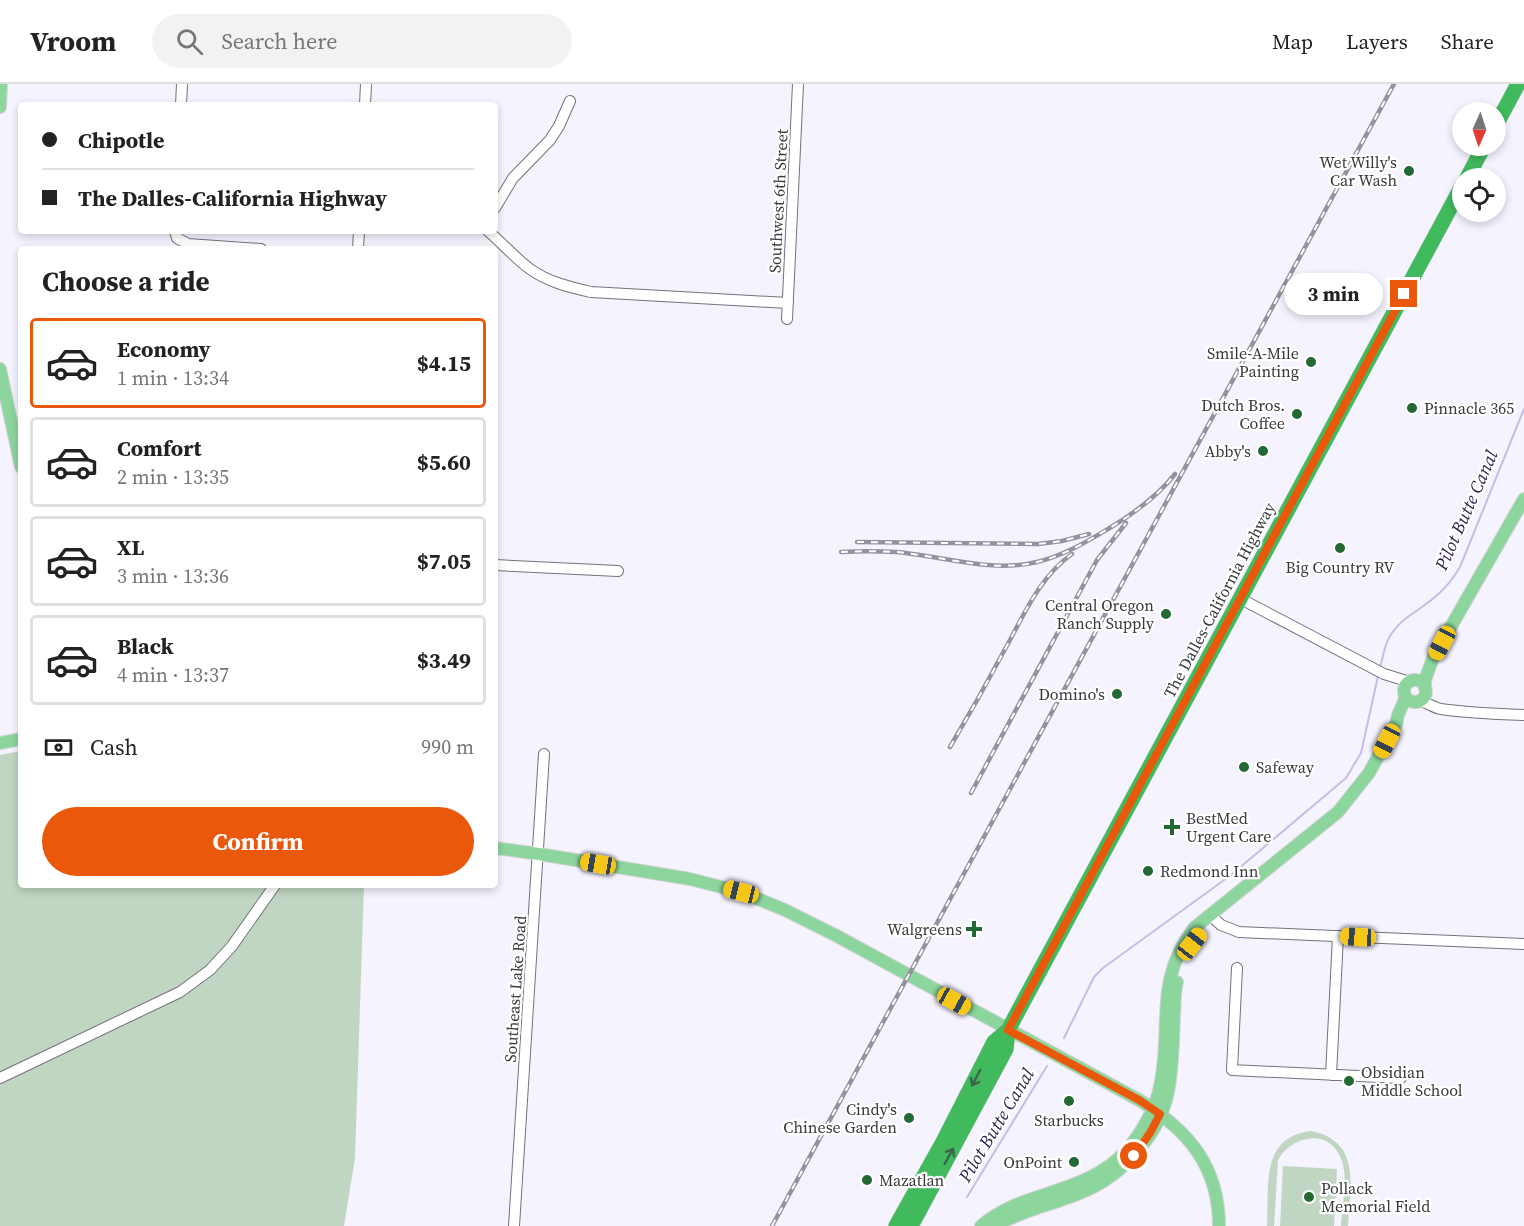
<!DOCTYPE html>
<html lang="en">
<head>
<meta charset="utf-8">
<style>
	body { margin:0; font-family:"Source Serif 4",serif; background:#f2f2f2; color:#222; height:100vh; display:flex; flex-direction:column; font-size:22px; white-space:nowrap }
	* { box-sizing:border-box; margin:0 }
	p { font-size:20px; color:#767676 }
	.icon { flex:none; width:33px; height:33px; fill:none; stroke:currentColor; stroke-width:2; stroke-linecap:round; stroke-linejoin:round }
	.map { position:relative; flex:1; overflow:hidden }
	.details { position:absolute; left:18px; top:162px; width:480px; height:642px; display:flex; flex-direction:column; background:#fff; border-radius:6px; box-shadow:0 3px 9px #0003 }
	.details>* { flex:none }
	.banner { position:absolute; left:18px; top:18px; width:480px; height:132px; border-radius:6px; box-shadow:0 3px 9px #0003; display:grid; align-content:center; height:132px; padding:0 24px; background:#fff }
	.needle { width:39px; rotate:183deg }
	.buttons { position:absolute; left:1452px; top:18px; display:grid; gap:12px }
	.buttons a { display:grid; place-items:center; width:54px; height:54px; border-radius:50%; background:#fff; box-shadow:0 3px 9px #0003; font-size:30px }
	.end { position:absolute; width:27px; height:27px; margin:-14px; border:8px solid #ea580c; background:#fff; box-shadow:0 0 0 3px #fff }
	.from { border-radius:50% }
	.bubble { position:absolute; height:42px; border-radius:21px; background:#fff; box-shadow:0 3px 9px #0003; font-size:20px; font-weight:700; line-height:42px; text-align:center }
	.car { position:absolute; width:18px; height:36px; margin:-18px -9px; border-radius:8px; box-shadow:0 0 4px 2px #0007; background:linear-gradient(#f5c518 24%,#345 0 40%,#f5c518 0 76%,#345 0 86%,#f5c518 0) }
	.banner b { display:flex; align-items:center; gap:21px; height:57px; font-size:22px }
	.banner b+b { border-top:2px solid #e0e0e0 }
	.banner i { width:15px; height:15px; background:#222 }
	ul { padding:0; list-style:none }
	li { display:flex; align-items:center; gap:18px; height:90px; margin:0 12px 9px; padding:0 12px; border:3px solid #e0e0e0; border-radius:6px }
	li div { flex:1 }
	li b { display:block; font-size:22px }
	li em { font-style:normal; font-weight:700 }
	li.on { border-color:#ea580c }
	li>.icon { width:54px; height:54px; stroke-width:1.5 }
	h2 { padding:0 24px; font-size:27px; line-height:72px }
	.pay { display:flex; align-items:center; gap:15px; height:66px; padding:0 24px; font-size:22px }
	.pay p { margin-inline-start:auto }
	.action { display:flex; gap:12px; margin-top:auto; padding:12px 24px }
	.action a { flex:1; height:69px; border-radius:36px; background:#ea580c; color:#fff; font-size:24px; font-weight:700; line-height:69px; text-align:center }
	header { display:flex; align-items:center; gap:36px; box-sizing:border-box; height:84px; padding:0 30px; background:#fff; border-bottom:2px solid #e0e0e0 }
	header strong { font-size:28px }
	nav { display:flex; gap:33px; margin-inline-start:auto; font-size:21px }
	.search { width:420px; height:54px; background:#f2f2f2; display:flex; align-items:center; gap:15px; box-sizing:border-box; padding:0 21px; border-radius:33px; color:#767676; font-size:22px }
	.map>svg:first-child { display:block }
	.green { fill:#c0d6c2 }
	.lines { fill:none; stroke-linecap:round; stroke-linejoin:round }
	.stream { stroke:#c7bde2; stroke-width:2 }
	.minor-casing { stroke:#73717b; stroke-width:12 }
	.major-casing { stroke:#d3d3d4; stroke-width:14 }
	.highway-casing { stroke:#d3d3d4; stroke-width:16 }
	.minor { stroke:#fff; stroke-width:10 }
	.major { stroke:#8cd69e; stroke-width:12 }
	.highway { stroke:#40ba5d; stroke-width:15 }
	.rail-casing { stroke:#94929a; stroke-width:4.5 }
	.rail { stroke:#fff; stroke-width:2; stroke-dasharray:7; stroke-linecap:butt }
	.oneway { stroke:#3b6648 }
	.route { stroke:#ea580c; stroke-width:8 }
	.poi-dot { fill:#246833; stroke:#fff; stroke-width:2 }
	.labels { text-anchor:middle; dominant-baseline:central; stroke-width:4.5; stroke-linejoin:round; paint-order:stroke }
	.poi-label { font-size:16px; fill:#39383d; stroke:#fff; text-anchor:end }
	.street-label { font-size:16px; fill:#39383d; stroke:#fff }
	.water-label { font-size:18px; font-style:italic; fill:#2f1f4d; stroke:#fff }
</style>
</head>
<body>
<header>
<strong>Vroom</strong>
<div class="search"><svg class="icon" aria-label="search" viewBox="0 0 24 24"><circle cx="10" cy="10" r="6"/><path d="M15 15l6 6"/></svg>Search here</div>
<nav><a>Map</a><a>Layers</a><a>Share</a></nav>
</header>
<div class="map">
<svg width="1524" height="1142" viewBox="0 0 1524 1142">
	<rect width="100%" height="100%" fill="#f5f3fe"/>
	<path class="green" d="M21,667V801H364L355,1074L344,1142H0V671Z
		M1311,1047C1362,1057 1350,1103 1348,1142H1341C1342,1124 1348,1094 1342,1077C1331,1044 1293,1050 1278,1076L1274,1142H1267C1269,1102 1260,1053 1311,1047Z
		M1283,1082L1337,1085L1334,1142H1280Z"/>
	<g class="lines">
		<path class="stream" d="M1380,584C1383,573 1384,562 1390,552C1400,534 1421,526 1436,512C1446,504 1454,493 1460,483L1524,325
			M1064,954L1094,893L1103,884L1231,791L1346,694L1361,669L1378,592
			M967,1113L1047,982"/>
		<g class="minor-casing">
			<path id="minor" d="M181,21L182,0
				M365,21L366,0
				M495,124L513,94L550,56L559,42L570,17
				M175,147L177,154L188,160L261,165
				M488,147C502,159 515,174 530,185C548,198 569,203 591,208L788,219
				M358,165L359,147
				M787,235L798,0
				M495,481L618,487
				M1241,515L1384,590L1410,598
				M1419,617C1427,618 1434,624 1441,625C1468,629 1496,630 1524,631
				M1211,832L1221,841L1239,848L1524,860
				M1237,884L1232,986L1401,994
				M1331,991L1338,852
				M0,994L180,908L210,886L232,862L275,801
				M514,1142L544,670"/>
		</g>
		<g class="major-casing">
			<path id="major" d="M0,23L1,0
				M0,285L21,383
				M1404 607a11 11 0 1 1 22 0a11 11 0 1 1-22 0Z
				M1425,604V596L1433,574L1524,415
				M0,659L21,655
				M495,764L539,770L690,795L741,808L785,826L835,851L1139,1016C1188,1046 1219,1082 1219,1142
				M981,1142C1025,1104 1083,1113 1126,1067C1141,1050 1156,1024 1160,1002C1173,942 1153,899 1194,844L1338,728L1369,689L1397,638C1396,629 1405,621 1405,612
				M995,1142C1022,1126 1052,1121 1080,1109C1121,1093 1159,1052 1168,1008C1173,983 1173,956 1174,930C1175,920 1174,908 1177,898"/>
		</g>
		<g class="highway-casing">
			<path id="highway" d="M1496,41L1518,0
				M1467,94L1484,62
				M896,1142L943,1058L994,958L1008,946
				M911,1142L1006,965L1008,946L1462,102"/>
		</g>
		<use href="#minor" class="minor"/>
		<use href="#major" class="major"/>
		<use href="#highway" class="highway"/>
		<g class="rail-casing">
			<path id="rail" d="M857,458L1038,460L1062,457L1089,450
				M841,468C859,467 878,467 896,468C942,472 991,489 1037,478C1063,472 1086,458 1108,445C1133,430 1157,413 1175,390
				M950,663C969,631 987,599 1004,567C1023,533 1039,493 1072,470
				M971,709L1097,476L1126,439
				M772,1142L1394,0"/>
		</g>
		<use href="#rail" class="rail"/>
	</g>
	<defs><path id="oneway-shaft" d="M-6 0H5M1.5-3L5.5 0L1.5 3" fill="none" stroke-width="1.6" stroke-linecap="round" stroke-linejoin="round" transform="scale(1.5)"/></defs>
	<g class="oneway">
		<use href="#oneway-shaft" transform="translate(976 994) rotate(118)"/>
		<use href="#oneway-shaft" transform="translate(949 1072) rotate(-61)"/>
	</g>
	<g class="lines">
		<path class="route" d="M1134,1072L1150,1049L1160,1030L1139,1016L1008,946L1404,210"/>
	</g>
	<g class="poi-dot">
		<circle cx="1409" cy="87" r="6"/>
		<circle cx="1311" cy="278" r="6"/>
		<circle cx="1412" cy="324" r="6"/>
		<circle cx="1297" cy="330" r="6"/>
		<circle cx="1263" cy="367" r="6"/>
		<circle cx="1340" cy="464" r="6"/>
		<circle cx="1166" cy="530" r="6"/>
		<circle cx="1117" cy="610" r="6"/>
		<circle cx="1244" cy="683" r="6"/>
		<path d="M1169 734h6v6h6v6h-6v6h-6v-6h-6v-6h6z"/>
		<circle cx="1148" cy="787" r="6"/>
		<path d="M971 836h6v6h6v6h-6v6h-6v-6h-6v-6h6z"/>
		<circle cx="1349" cy="997" r="6"/>
		<circle cx="1069" cy="1017" r="6"/>
		<circle cx="909" cy="1034" r="6"/>
		<circle cx="1074" cy="1078" r="6"/>
		<circle cx="867" cy="1096" r="6"/>
		<circle cx="1309" cy="1113" r="6"/>
	</g>
	<g class="labels">
		<g class="poi-label">
			<text x="1397" y="78">Wet Willy's<tspan x="1397" dy="18">Car Wash</tspan></text>
			<text x="1299" y="269">Smile-A-Mile<tspan x="1299" dy="18">Painting</tspan></text>
			<text x="1285" y="321">Dutch Bros.<tspan x="1285" dy="18">Coffee</tspan></text>
			<text x="1424" y="324" text-anchor="start">Pinnacle 365</text>
			<text x="1251" y="367">Abby's</text>
			<text x="1340" y="483" text-anchor="middle">Big Country RV</text>
			<text x="1154" y="521">Central Oregon<tspan x="1154" dy="18">Ranch Supply</tspan></text>
			<text x="1105" y="610">Domino's</text>
			<text x="1256" y="683" text-anchor="start">Safeway</text>
			<text x="1186" y="734" text-anchor="start">BestMed<tspan x="1186" dy="18">Urgent Care</tspan></text>
			<text x="1160" y="787" text-anchor="start">Redmond Inn</text>
			<text x="962" y="845">Walgreens</text>
			<text x="1361" y="988" text-anchor="start">Obsidian<tspan x="1361" dy="18">Middle School</tspan></text>
			<text x="897" y="1025">Cindy's<tspan x="897" dy="18">Chinese Garden</tspan></text>
			<text x="1069" y="1036" text-anchor="middle">Starbucks</text>
			<text x="1062" y="1078">OnPoint</text>
			<text x="879" y="1096" text-anchor="start">Mazatlan</text>
			<text x="1321" y="1104" text-anchor="start">Pollack<tspan x="1321" dy="18">Memorial Field</tspan></text>
		</g>
		<g class="street-label">
			<text transform="translate(778 117) rotate(-87)">Southwest 6th Street</text>
			<text transform="translate(1219 516) rotate(-62)">The Dalles-California Highway</text>
			<text transform="translate(515 905) rotate(-86)">Southeast Lake Road</text>
		</g>
		<g class="water-label">
			<text transform="translate(1466 426) rotate(-66)">Pilot Butte Canal</text>
			<text transform="translate(996 1041) rotate(-59)">Pilot Butte Canal</text>
		</g>
	</g>
</svg>
<div class="buttons">
<a><svg class="needle" viewBox="-14 -14 28 28"><path d="M0-13l5 13h-10z" fill="#e53935"/><path d="M0 13l5-13h-10z" fill="#767676"/></svg></a>
<a><svg class="icon" aria-label="locate" viewBox="0 0 24 24"><circle cx="12" cy="12" r="6"/><path d="M12 2v4M12 18v4M2 12h4M18 12h4"/></svg></a>
</div>
<i class="end from" style="left:1134px;top:1072px"></i>
<i class="end" style="left:1404px;top:210px"></i>
<div class="bubble" style="left:1284px;top:189px;width:99px">3 min</div>
<i class="car" style="left:1442px;top:559px;rotate:208deg"></i>
<i class="car" style="left:1387px;top:657px;rotate:207deg"></i>
<i class="car" style="left:598px;top:780px;rotate:280deg"></i>
<i class="car" style="left:741px;top:808px;rotate:284deg"></i>
<i class="car" style="left:1358px;top:853px;rotate:273deg"></i>
<i class="car" style="left:1192px;top:860px;rotate:38deg"></i>
<i class="car" style="left:954px;top:917px;rotate:119deg"></i>
<div class="banner">
<b><i class="from"></i>Chipotle</b>
<b><i></i>The Dalles-California Highway</b>
</div>
<section class="details">
<h2>Choose a ride</h2>
<ul>
<li class="on"><svg class="icon" aria-label="car" viewBox="0 0 24 24"><path d="M5 17H2v-5l4-1 3-4h7l3 4 3 1v5h-3M9 17h6M6 11h13"/><circle cx="7" cy="17" r="2"/><circle cx="17" cy="17" r="2"/></svg><div><b>Economy</b><p>1 min · 13:34</p></div><em>$4.15</em></li>
<li><svg class="icon" aria-label="car" viewBox="0 0 24 24"><path d="M5 17H2v-5l4-1 3-4h7l3 4 3 1v5h-3M9 17h6M6 11h13"/><circle cx="7" cy="17" r="2"/><circle cx="17" cy="17" r="2"/></svg><div><b>Comfort</b><p>2 min · 13:35</p></div><em>$5.60</em></li>
<li><svg class="icon" aria-label="car" viewBox="0 0 24 24"><path d="M5 17H2v-5l4-1 3-4h7l3 4 3 1v5h-3M9 17h6M6 11h13"/><circle cx="7" cy="17" r="2"/><circle cx="17" cy="17" r="2"/></svg><div><b>XL</b><p>3 min · 13:36</p></div><em>$7.05</em></li>
<li><svg class="icon" aria-label="car" viewBox="0 0 24 24"><path d="M5 17H2v-5l4-1 3-4h7l3 4 3 1v5h-3M9 17h6M6 11h13"/><circle cx="7" cy="17" r="2"/><circle cx="17" cy="17" r="2"/></svg><div><b>Black</b><p>4 min · 13:37</p></div><em>$3.49</em></li>
</ul>
<div class="pay"><svg class="icon" aria-label="cash" viewBox="0 0 24 24"><path d="M3 7h18v10H3z"/><circle cx="12" cy="12" r="2"/></svg>Cash<p>990 m</p></div>
<div class="action"><a>Confirm</a></div>
</section>
</div>
</body>
</html>
